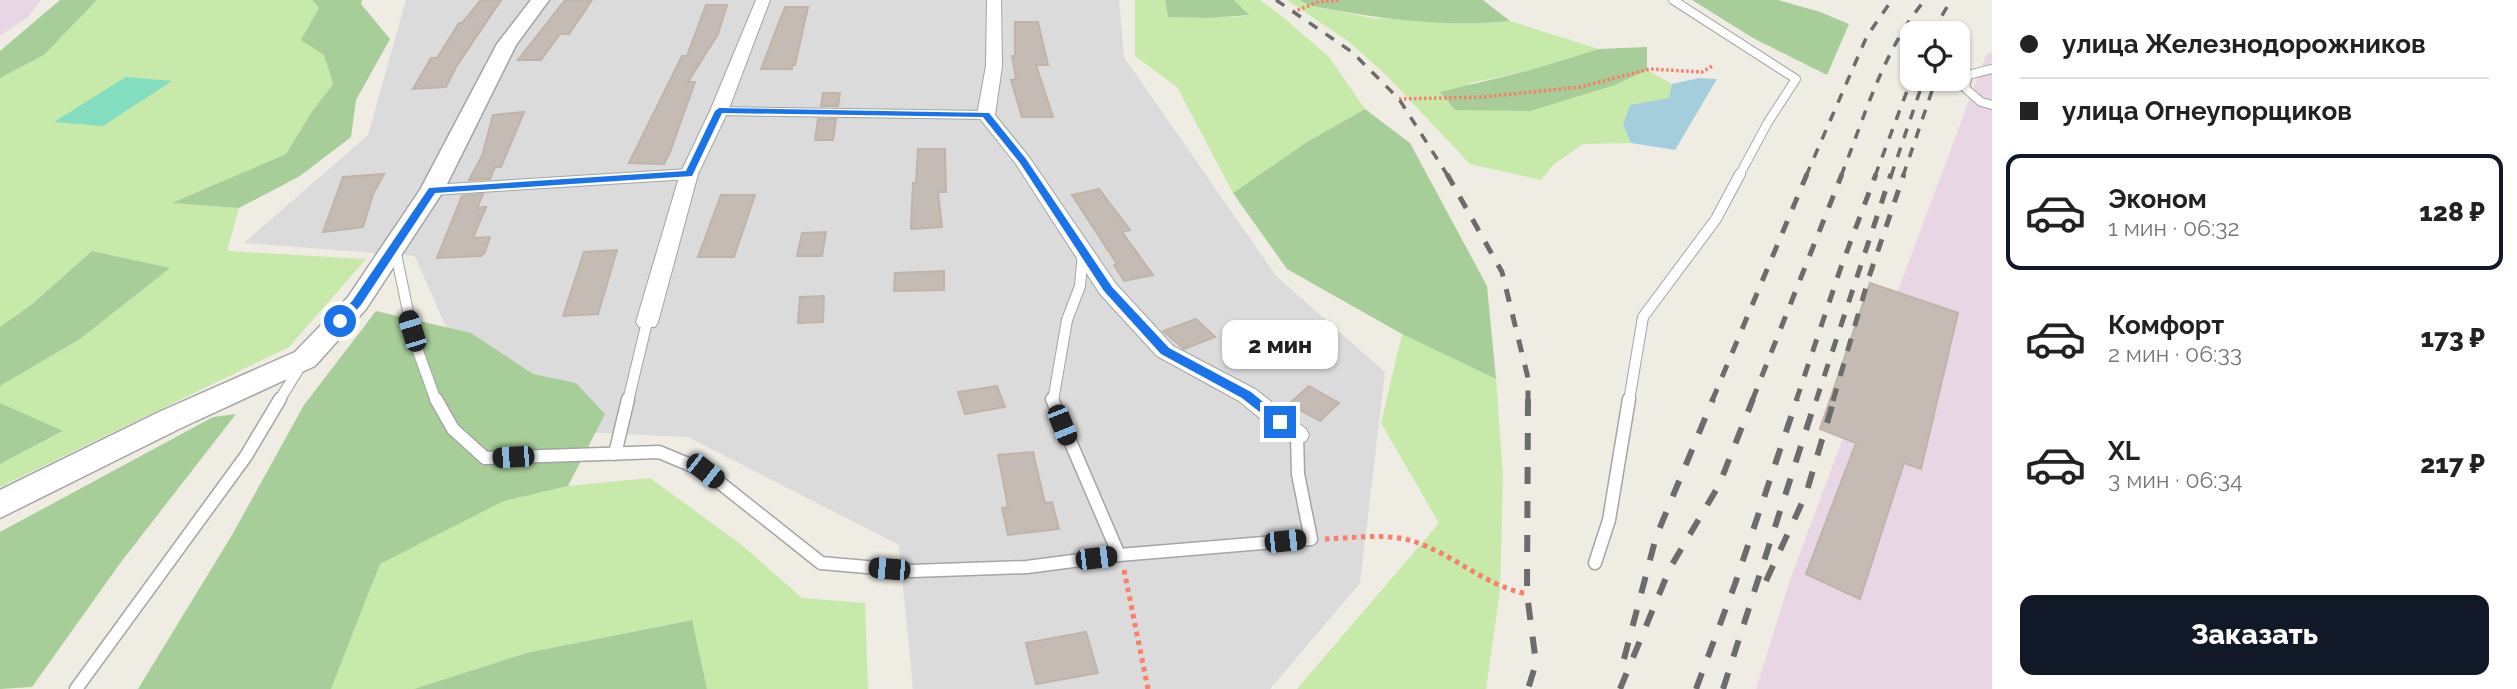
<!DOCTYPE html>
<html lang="ru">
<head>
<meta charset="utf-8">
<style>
	body { margin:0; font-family:Raleway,sans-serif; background:#f6f6f6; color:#222; height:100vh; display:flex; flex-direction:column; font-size:26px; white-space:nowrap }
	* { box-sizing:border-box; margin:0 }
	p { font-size:23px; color:#767676 }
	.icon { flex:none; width:38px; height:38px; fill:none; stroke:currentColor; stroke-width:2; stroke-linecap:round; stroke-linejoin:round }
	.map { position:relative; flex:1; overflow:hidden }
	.sheet { display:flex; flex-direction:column; background:#fff; width:525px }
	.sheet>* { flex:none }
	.banner { display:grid; align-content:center; height:154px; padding:0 28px; background:#fff }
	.tools { position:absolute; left:1900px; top:21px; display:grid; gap:14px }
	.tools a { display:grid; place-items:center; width:70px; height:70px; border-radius:14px; background:#fff; box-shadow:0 2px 5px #0004; font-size:35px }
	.end { position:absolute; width:32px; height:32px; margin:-16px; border:9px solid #1a73e8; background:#fff; box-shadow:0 0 0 4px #fff }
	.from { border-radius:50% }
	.bubble { position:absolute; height:49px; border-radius:14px; background:#fff; box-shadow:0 2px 5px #0004; font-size:23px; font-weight:800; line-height:49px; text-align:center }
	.car { position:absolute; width:21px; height:42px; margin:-21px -10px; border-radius:9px; box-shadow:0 0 5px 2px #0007; background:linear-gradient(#222 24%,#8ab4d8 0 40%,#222 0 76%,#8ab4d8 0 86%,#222 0) }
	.banner b { display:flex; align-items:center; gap:24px; height:66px; font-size:26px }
	.banner b+b { border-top:2px solid #e0e0e0 }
	.banner i { width:18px; height:18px; background:#222 }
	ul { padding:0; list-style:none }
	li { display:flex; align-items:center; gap:21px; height:116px; margin:0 14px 10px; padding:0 14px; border:4px solid transparent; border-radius:14px }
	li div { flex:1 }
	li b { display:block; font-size:26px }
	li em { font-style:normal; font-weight:800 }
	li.active { border-color:#111827 }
	li>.icon { width:63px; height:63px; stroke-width:1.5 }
	.cta { display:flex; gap:14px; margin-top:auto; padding:14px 28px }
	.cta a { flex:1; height:80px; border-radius:14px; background:#111827; color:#fff; font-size:28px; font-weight:800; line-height:80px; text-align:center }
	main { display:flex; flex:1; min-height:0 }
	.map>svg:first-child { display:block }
	.residential { fill:#dcdbdb }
	.industrial { fill:#e8d6e4 }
	.grass { fill:#c7e9aa }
	.forest { fill:#a7ce99 }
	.pitch { fill:#82debe }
	.water { fill:#a5cedd }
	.building { fill:#c4bcb4; stroke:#c1b3a7; stroke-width:2 }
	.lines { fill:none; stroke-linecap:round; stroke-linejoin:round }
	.service-far2-casing { stroke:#a5a5a5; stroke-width:10 }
	.service-far1-casing { stroke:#a5a5a5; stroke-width:12 }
	.service-casing { stroke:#a5a5a5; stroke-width:15 }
	.minor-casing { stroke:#a5a5a5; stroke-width:2 }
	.tertiary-casing { stroke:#a5a5a5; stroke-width:3 }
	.path-far1 { stroke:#f97f6b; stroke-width:3.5; stroke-dasharray:2.5 2.5; stroke-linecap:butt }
	.path { stroke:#f97f6b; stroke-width:5; stroke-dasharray:4.5 4.5; stroke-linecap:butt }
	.service-far2 { stroke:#fff; stroke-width:8 }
	.service-far1 { stroke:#fff; stroke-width:10 }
	.service { stroke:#fff; stroke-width:12 }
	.minor { fill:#fff; fill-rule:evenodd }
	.tertiary { fill:#fff; fill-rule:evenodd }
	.rail-far2 { stroke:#6c6c6c; stroke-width:3.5; stroke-dasharray:10 10; stroke-linecap:butt }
	.rail-far1 { stroke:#6c6c6c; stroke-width:5; stroke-dasharray:13 13; stroke-linecap:butt }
	.rail { stroke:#6c6c6c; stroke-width:6; stroke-dasharray:17 17; stroke-linecap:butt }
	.route { fill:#1a73e8 }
</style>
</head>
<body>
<main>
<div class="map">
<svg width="1992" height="689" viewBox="0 0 1992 689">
	<rect width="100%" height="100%" fill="#efece4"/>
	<path class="residential" d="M406,0H1119L1124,57L1276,276L1385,372L1360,583L1270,689H913L899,545L688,437L490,428L415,256L244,243L368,135Z"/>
	<path class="industrial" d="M0,0H41L29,16L0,36Z
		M1992,52V689H1756L1790,580L1986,55Z"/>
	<path class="grass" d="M97,0H312L319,8L324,55L333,84L311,113L286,154L174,203L239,208L227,251L366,259L289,347L0,487V464L62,432L0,403V386L80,339L169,268L92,251L31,305L0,327V78L44,55Z
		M1135,0H1165L1168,17L1210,18L1248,16L1234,0H1260L1284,18L1329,57L1365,109L1307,142L1233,193L1177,87L1135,56Z
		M1287,0H1300L1308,5L1372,18L1488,23L1510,21L1599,49L1527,71L1466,84L1615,85L1647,70L1672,84L1670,98L1623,125L1631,143L1583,144L1553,165L1541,180L1470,164L1387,76L1348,41Z
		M1402,334L1496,379L1503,476L1500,590L1486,689H1297L1439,523L1381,423Z
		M650,478L743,546L802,598L865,603L868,689H707L691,620L526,653L414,689H331L380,564L504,501L568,486Z"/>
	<path class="forest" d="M60,0H97L44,55L0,78V51Z
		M312,0H362L361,4L390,39L356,100L351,137L300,176L239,208L172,203L286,154L311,113L333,84L324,55L301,40L319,8Z
		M1165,0H1234L1249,15L1210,18L1168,17Z
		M1300,0H1483L1510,21C1445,28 1372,18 1308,5Z
		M1692,0H1778L1820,12L1849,24L1827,75L1753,38Z
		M1647,47V70L1615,85L1530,111L1455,110L1440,92L1527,71L1599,49Z
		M1365,109L1410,143L1487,286L1496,379L1402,334L1287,269L1233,193L1307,142Z
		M92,251L170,268L80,339L0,386V327L31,305Z
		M376,311L471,333L533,374L576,383L605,414L568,486L504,501L380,564L331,689H138L232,535L304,405Z
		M0,403L63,431L0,464Z
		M236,414L121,562L32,687L0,689V532L213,417Z
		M692,620L707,689H414L526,653Z"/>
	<path class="pitch" d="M126,77L172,81L103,126L54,122Z"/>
	<path class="water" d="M1699,78L1717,79L1675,150L1631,143L1623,125L1630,105L1669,98L1672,84Z"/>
	<path class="building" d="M481,0H501L456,67L446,87L413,89L431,58H437L459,23H462Z
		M565,0H592L569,34H560L541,60H518Z
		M706,5H727L718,34L688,82H695L670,152L664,164L629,163L682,56H687Z
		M785,7H808L795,65H792V69H761Z
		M1015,22H1038L1048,65H1036L1053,117H1022L1011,80L1016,79L1012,56H1015Z
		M823,93H840L838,106H821Z
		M524,112L501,167H495L490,179L469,180L482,156L493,115Z
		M818,119H836L833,140H815Z
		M918,149H945L946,192H938L942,227L911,229L913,183H916Z
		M384,174L373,194L363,227L323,232L343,177Z
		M1099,189L1130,230L1122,232L1153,275L1124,281L1114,265L1117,264L1072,195Z
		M483,194L477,208L486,207L473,238L490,237L485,252L481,256L437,258L462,196Z
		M721,195H755L734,257H698Z
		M826,232L822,256H797L802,233Z
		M617,250L598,314L563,316L584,252Z
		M944,271V290L894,291L895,273Z
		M1870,283L1958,313L1921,469L1904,463L1860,599L1806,574L1856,443L1820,429Z
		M824,296L823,322L798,323L800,297Z
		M1196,319L1215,337L1184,349L1163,331Z
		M997,386L1005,407L965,414L958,392Z
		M1309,386L1339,403L1320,421L1289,404Z
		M1033,452L1045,503L1052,502L1059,529L1008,535L1002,508L1008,507L998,455Z
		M1086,632L1098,673L1036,684L1026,643Z"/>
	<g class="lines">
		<g class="service-far2-casing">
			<path id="service-far2" d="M1673,0L1796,79L1768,122L1739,176
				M1992,69L1968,75L1965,88L1981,102L1992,105
				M719,111L986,115
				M660,176L689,174"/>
		</g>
		<g class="service-far1-casing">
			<path id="service-far1" d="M432,190L689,174
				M395,249L414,340L436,401
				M279,401L301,365
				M628,401L647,322
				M1053,401L1067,320L1080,286L1083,252
				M1629,401L1643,317L1716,219L1740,174"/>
		</g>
		<g class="service-casing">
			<path id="service" d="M436,399L453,429L485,458L659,452L705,471L821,563L912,571L1027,567L1119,555L1311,539L1298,474L1297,435
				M1052,399L1119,555
				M615,454L628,399
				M1595,563L1609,520L1629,399
				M76,689L246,456L280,399"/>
		</g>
		<g class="minor-casing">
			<path id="minor" d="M756,0H770L728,111L698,174L658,322L655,327H639L636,322L680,174L710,111Z
				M987,0H1001L1002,66L995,115L1029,157L1116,284L1173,346L1255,389L1306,429L1309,435L1306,441L1297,444L1288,441L1239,401L1157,356L1100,294L1016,164L977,115L986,66Z"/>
		</g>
		<g class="tertiary-casing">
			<path id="tertiary" d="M531,0H549L516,45L444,190L366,309L315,366L181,428L0,518V490L159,412L295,352L348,297L420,190L497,44Z"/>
		</g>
		<path class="path-far1" d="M1293,12L1318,2L1341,0
			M1399,99L1483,97L1580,87L1650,69L1702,72L1714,65"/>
		<path class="path" d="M1325,539C1355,538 1389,532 1418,543C1457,557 1486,586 1527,594
			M1124,570L1148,689"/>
		<use href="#service-far2" class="service-far2"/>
		<use href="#service-far1" class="service-far1"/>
		<use href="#service" class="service"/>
		<use href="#minor" class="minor"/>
		<use href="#tertiary" class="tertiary"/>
		<path class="rail-far2" d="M1276,0L1352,52L1399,99L1448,176
			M1932,33L1951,0
			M1806,176L1867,36L1892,0
			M1841,176C1865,116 1883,50 1925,0
			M1875,176L1913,75
			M1891,176L1924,79
			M1903,176L1936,79"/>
		<path class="rail-far1" d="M1447,174L1502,272L1528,378V401
			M1712,401L1807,174
			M1752,401L1842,174
			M1796,401L1841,267L1876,174
			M1816,401L1891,174
			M1833,401L1869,277L1904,174"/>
		<path class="rail" d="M1528,399L1527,594L1536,663L1528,689
			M1766,581L1806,494L1834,399
			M1624,659L1656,537L1713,399
			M1620,689L1670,568L1719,485L1753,399
			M1696,689L1735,584L1797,399
			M1723,689L1816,399"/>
	</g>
	<path class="route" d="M719,108L989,113L1026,159L1112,287L1169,348L1251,392L1287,422L1285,425H1276L1242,398L1161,354L1104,291L1020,163L983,117L722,113L692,176L435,193L361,305L344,324L334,321L353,300L429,188L686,171L715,111Z"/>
</svg>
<div class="tools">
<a><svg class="icon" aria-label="locate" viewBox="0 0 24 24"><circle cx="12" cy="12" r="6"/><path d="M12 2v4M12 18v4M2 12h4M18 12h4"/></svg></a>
</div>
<i class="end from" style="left:340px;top:321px"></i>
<i class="end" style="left:1280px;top:422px"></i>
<div class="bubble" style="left:1222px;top:320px;width:116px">2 мин</div>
<i class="car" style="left:412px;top:331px;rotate:343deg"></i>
<i class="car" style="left:1062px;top:425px;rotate:158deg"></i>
<i class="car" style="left:513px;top:457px;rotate:267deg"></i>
<i class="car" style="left:705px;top:471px;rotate:128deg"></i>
<i class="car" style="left:1285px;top:541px;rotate:84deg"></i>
<i class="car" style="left:1096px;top:558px;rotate:83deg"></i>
<i class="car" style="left:889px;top:569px;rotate:275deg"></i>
</div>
<section class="sheet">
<div class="banner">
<b><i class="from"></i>улица Железнодорожников</b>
<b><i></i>улица Огнеупорщиков</b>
</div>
<ul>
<li class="active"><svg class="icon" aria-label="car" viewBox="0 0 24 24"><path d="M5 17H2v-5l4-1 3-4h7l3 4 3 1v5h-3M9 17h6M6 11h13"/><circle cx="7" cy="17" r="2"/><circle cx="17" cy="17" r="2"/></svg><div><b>Эконом</b><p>1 мин · 06:32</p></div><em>128 ₽</em></li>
<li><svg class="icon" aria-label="car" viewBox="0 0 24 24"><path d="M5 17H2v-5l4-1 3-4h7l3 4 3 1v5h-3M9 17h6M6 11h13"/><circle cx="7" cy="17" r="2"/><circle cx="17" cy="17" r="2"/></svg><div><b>Комфорт</b><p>2 мин · 06:33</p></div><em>173 ₽</em></li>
<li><svg class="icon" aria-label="car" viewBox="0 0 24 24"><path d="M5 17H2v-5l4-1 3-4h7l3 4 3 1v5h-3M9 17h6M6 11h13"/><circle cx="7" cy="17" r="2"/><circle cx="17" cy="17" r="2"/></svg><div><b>XL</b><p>3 мин · 06:34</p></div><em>217 ₽</em></li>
</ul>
<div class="cta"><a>Заказать</a></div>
</section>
</main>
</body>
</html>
